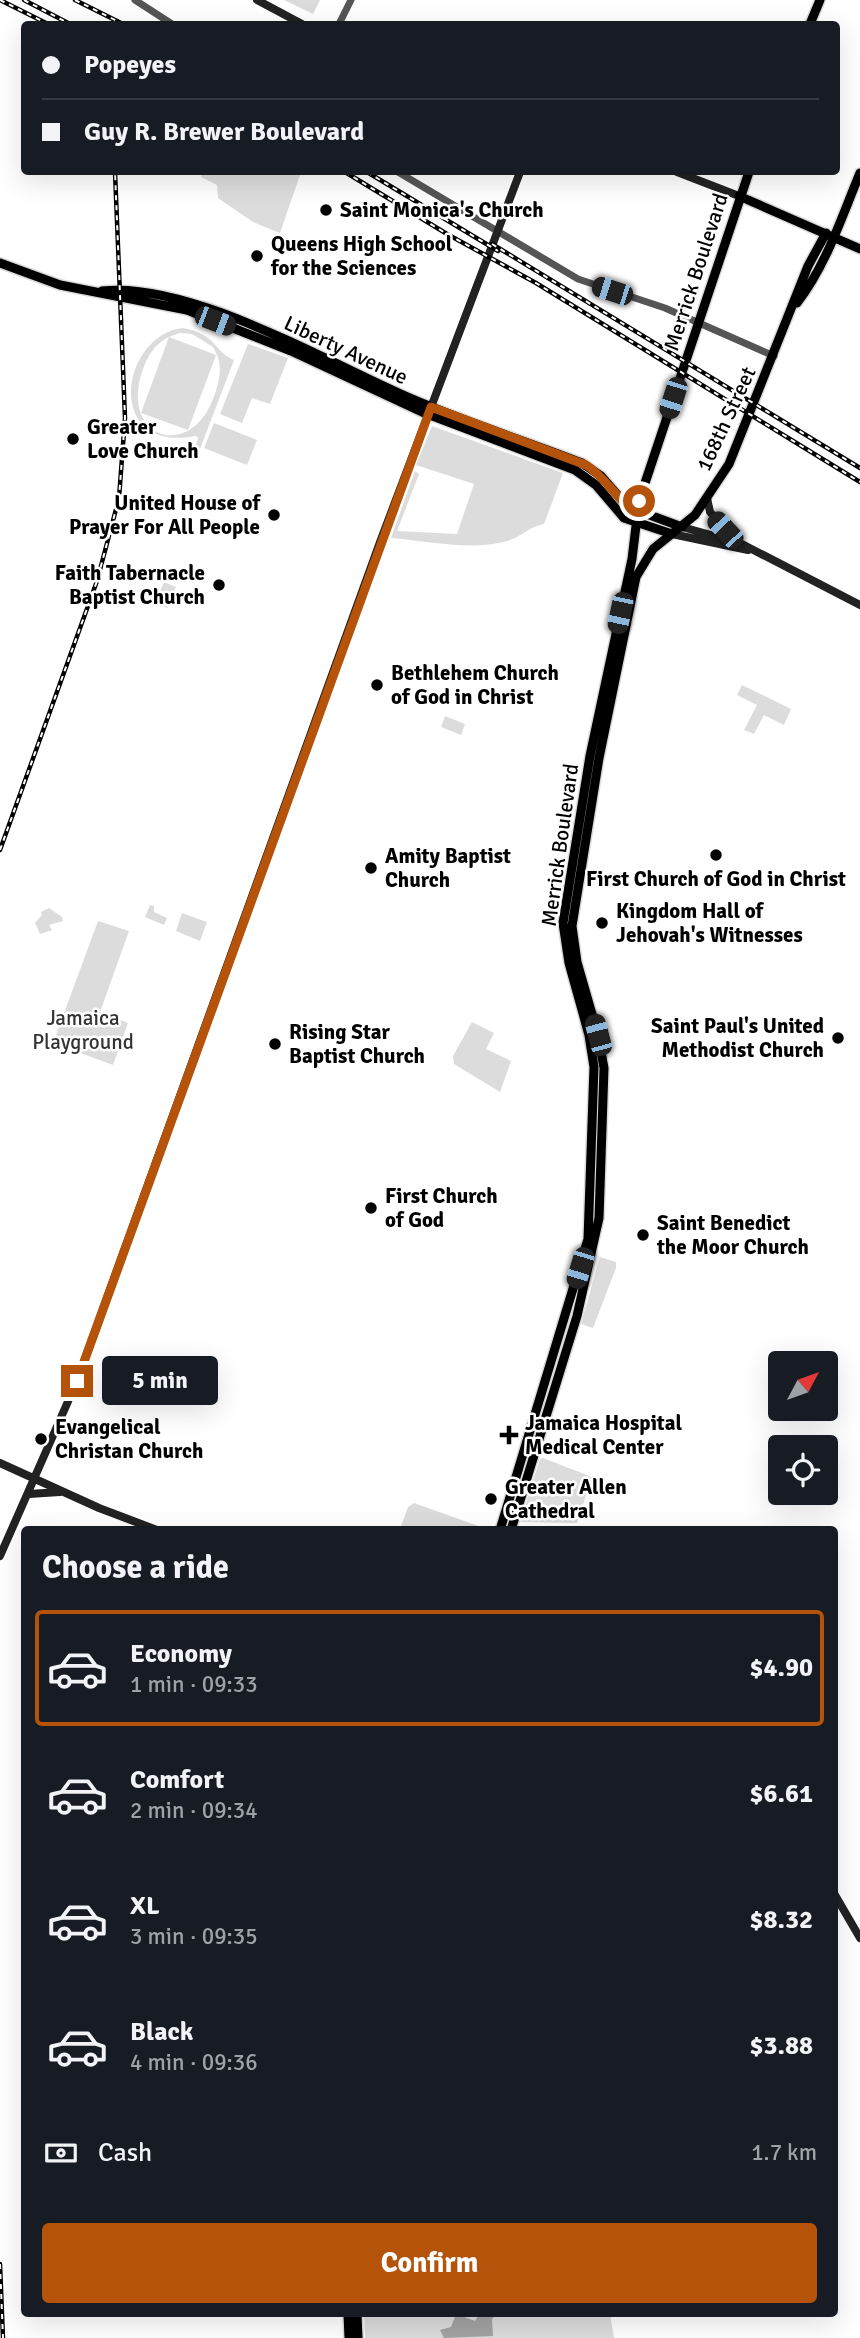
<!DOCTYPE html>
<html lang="en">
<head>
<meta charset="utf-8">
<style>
	body { margin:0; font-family:Signika,sans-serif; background:#242831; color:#f1f3f6; height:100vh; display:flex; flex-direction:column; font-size:26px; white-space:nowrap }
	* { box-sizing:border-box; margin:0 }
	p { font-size:23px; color:#9ea1a6 }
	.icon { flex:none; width:38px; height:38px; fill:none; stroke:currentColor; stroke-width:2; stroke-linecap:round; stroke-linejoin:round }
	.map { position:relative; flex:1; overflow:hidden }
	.sheet { position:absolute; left:21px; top:1526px; width:817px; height:791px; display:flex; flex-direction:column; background:#171b24; border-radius:7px; box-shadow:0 7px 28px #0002 }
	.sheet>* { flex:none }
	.hud { position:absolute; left:21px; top:21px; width:819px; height:154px; border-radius:7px; box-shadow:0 7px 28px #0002; display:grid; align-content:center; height:154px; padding:0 21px; background:#171b24 }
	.needle { width:46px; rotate:49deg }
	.controls { position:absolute; left:768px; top:1351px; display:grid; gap:14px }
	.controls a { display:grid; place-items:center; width:70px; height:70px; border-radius:7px; background:#171b24; box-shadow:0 7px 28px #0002; font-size:35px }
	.end { position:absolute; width:32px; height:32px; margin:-16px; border:9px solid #b45309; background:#fff; box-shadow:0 0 0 4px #fff }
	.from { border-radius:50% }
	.bubble { position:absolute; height:49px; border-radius:7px; background:#171b24; box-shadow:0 7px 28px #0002; font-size:23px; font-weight:800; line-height:49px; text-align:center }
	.car { position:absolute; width:21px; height:42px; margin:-21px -10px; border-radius:9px; box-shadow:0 0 5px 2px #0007; background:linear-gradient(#222 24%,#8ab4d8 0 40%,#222 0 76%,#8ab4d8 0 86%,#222 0) }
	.hud b { display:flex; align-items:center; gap:24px; height:66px; font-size:26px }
	.hud b+b { border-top:2px solid #363941 }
	.hud i { width:18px; height:18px; background:#f1f3f6 }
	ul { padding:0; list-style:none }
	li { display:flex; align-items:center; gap:21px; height:116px; margin:0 14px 10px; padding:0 7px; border:4px solid transparent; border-radius:7px }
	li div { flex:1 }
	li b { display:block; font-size:26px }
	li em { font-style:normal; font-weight:800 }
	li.on { border-color:#b45309 }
	li>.icon { width:63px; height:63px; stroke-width:1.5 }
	h2 { padding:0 21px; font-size:32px; line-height:84px }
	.pay { display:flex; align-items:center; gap:18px; height:77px; padding:0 21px; font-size:26px }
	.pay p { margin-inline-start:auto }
	.cta { display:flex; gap:14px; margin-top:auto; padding:14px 21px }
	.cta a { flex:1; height:80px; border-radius:7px; background:#b45309; color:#fff; font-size:28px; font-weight:800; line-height:80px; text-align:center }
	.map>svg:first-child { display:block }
	.green { fill:#dcdcdc; fill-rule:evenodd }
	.water { fill:#a3a3a3 }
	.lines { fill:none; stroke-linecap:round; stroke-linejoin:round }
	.primary-casing { stroke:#dbdbdb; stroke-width:12 }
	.tertiary { stroke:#555; stroke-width:7 }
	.secondary { stroke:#222; stroke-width:8 }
	.primary { stroke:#000; stroke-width:9 }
	.rail-casing { stroke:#000; stroke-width:4.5 }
	.rail { stroke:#fff; stroke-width:2; stroke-dasharray:5; stroke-linecap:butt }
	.route { stroke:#b45309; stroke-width:9 }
	.poi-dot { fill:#000; stroke:#fff; stroke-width:2.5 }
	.labels { text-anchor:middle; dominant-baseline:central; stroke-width:5; stroke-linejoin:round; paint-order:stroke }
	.poi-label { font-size:21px; font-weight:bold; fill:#000; stroke:#fff; text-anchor:start }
	.street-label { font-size:21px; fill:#000; stroke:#fff }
	.park-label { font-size:21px; fill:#333; stroke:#fff }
</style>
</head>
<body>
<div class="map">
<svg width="860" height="2338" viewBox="0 0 860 2338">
	<rect width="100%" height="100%" fill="#fff"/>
	<path class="green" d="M284,0H320L313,14Z
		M203,172H301L280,233L253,222L218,198L217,185L201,177Z
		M183,328C217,334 213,351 234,360L200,449L195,448L198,438L196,436C103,454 120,335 183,328ZM180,333L192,334L213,347C224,365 220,380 213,399C189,462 118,437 143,369C151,349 159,339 180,333Z
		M169,337L216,355L188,430L141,413Z
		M248,344L288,358L270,404L252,398L242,423L220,414Z
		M214,423L257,440L247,465L204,448Z
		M432,426L563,473L544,524C528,528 527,532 515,538C479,553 429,541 391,538L415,471L419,474L397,531L457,534L474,484L416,465Z
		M164,582L176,587L168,608L155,603Z
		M742,685L791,709L784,725L764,715L754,734L744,730L757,705L737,695Z
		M445,716L465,724L461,735L441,727Z
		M150,905L154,906V912L167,918L164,925L145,917Z
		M49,908L62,917L63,921L49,925L52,930L40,934L35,923L42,915L41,912Z
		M182,913L207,922L200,941L176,931Z
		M98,921L129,931L100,1012L128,1023L113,1065L53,1043Z
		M472,1022L494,1033L486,1049L511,1061L500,1092L454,1064L453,1056Z
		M600,1257L616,1262V1268L593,1328L581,1324Z
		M543,1458L592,1477L577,1523L520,1522L540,1459Z
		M414,1503L487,1529H400L408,1507Z
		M364,2314H610L614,2338H365Z"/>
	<path class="water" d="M456,2314L475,2321L479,2314H496L492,2319L493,2336L444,2338L440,2330L451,2327Z"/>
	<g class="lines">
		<g class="primary-casing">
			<path id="primary" d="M810,24L820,0
				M739,196L860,249
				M0,263L60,285L187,310L291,351L422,412L575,470L596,485L624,518L672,534
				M102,291C191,281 330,364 412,399C468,423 526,441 582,463L601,476L628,507L682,527
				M797,303C826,266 842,216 860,173
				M500,1530L588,1239L594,1067L589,1035L569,963L563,923L590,756L632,559L639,501L749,172
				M511,1530L577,1316L599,1218L604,1068L598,1035L577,962L572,926L599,758L636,577L653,549L695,515L729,464L808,266L826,233
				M348,2314L349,2338
				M357,2314L358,2338"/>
		</g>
		<path class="tertiary" d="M135,0L172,24
			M339,24L351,0
			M398,172L578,279L665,308L774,356"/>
		<path class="secondary" d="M257,0L302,24
			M677,172L739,196
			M707,498L710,512L734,540
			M682,527L740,543L860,605
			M672,534L748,550
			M0,1463L99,1508L157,1530
			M29,1494L60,1492
			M0,1556L77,1381L380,542L520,172
			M835,1895L860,1938"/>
		<use href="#primary" class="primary"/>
		<g class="rail-casing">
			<path id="rail" d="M0,0L48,24
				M24,0L70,24
				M75,0L123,24
				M345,172L447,234L536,283L860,482
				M367,172L498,251
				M492,244L860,468
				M0,850L97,581L119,498L125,418L115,172
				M0,2264L3,2338"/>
		</g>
		<use href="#rail" class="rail"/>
	</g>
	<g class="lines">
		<path class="route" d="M77,1381L431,407L586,465C607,478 616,500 637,513L639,501"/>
	</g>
	<g class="poi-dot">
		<circle cx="326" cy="210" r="7"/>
		<circle cx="257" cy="256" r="7"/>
		<circle cx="73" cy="439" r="7"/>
		<circle cx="274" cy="515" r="7"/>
		<circle cx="219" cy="585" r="7"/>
		<circle cx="377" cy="685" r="7"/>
		<circle cx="716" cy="855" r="7"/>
		<circle cx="371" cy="868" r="7"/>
		<circle cx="602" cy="923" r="7"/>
		<circle cx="838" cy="1038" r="7"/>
		<circle cx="275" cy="1044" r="7"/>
		<circle cx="371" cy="1208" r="7"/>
		<circle cx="643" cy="1235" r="7"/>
		<path d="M505.5 1424.5h7v7h7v7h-7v7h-7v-7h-7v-7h7z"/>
		<circle cx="41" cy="1439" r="7"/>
		<circle cx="491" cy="1499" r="7"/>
	</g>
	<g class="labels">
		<g class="poi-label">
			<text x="340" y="210">Saint Monica's Church</text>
			<text x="271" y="244">Queens High School<tspan x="271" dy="24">for the Sciences</tspan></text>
			<text x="87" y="427">Greater<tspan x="87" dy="24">Love Church</tspan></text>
			<text x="260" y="503" text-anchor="end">United House of<tspan x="260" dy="24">Prayer For All People</tspan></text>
			<text x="205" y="573" text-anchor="end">Faith Tabernacle<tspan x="205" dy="24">Baptist Church</tspan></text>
			<text x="391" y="673">Bethlehem Church<tspan x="391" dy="24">of God in Christ</tspan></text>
			<text x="385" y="856">Amity Baptist<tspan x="385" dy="24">Church</tspan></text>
			<text x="716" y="879" text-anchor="middle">First Church of God in Christ</text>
			<text x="616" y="911">Kingdom Hall of<tspan x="616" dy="24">Jehovah's Witnesses</tspan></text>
			<text x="824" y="1026" text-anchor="end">Saint Paul's United<tspan x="824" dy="24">Methodist Church</tspan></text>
			<text x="289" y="1032">Rising Star<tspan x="289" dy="24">Baptist Church</tspan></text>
			<text x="385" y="1196">First Church<tspan x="385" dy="24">of God</tspan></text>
			<text x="657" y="1223">Saint Benedict<tspan x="657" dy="24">the Moor Church</tspan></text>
			<text x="525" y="1423">Jamaica Hospital<tspan x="525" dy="24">Medical Center</tspan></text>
			<text x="55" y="1427">Evangelical<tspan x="55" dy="24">Christan Church</tspan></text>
			<text x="505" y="1487">Greater Allen<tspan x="505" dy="24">Cathedral</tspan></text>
		</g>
		<g class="street-label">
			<text transform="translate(696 272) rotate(-72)">Merrick Boulevard</text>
			<text transform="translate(346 350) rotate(25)">Liberty Avenue</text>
			<text transform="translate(726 419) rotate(-65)">168th Street</text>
			<text transform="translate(560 845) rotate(-82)">Merrick Boulevard</text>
		</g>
		<g class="park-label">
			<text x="83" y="1018">Jamaica<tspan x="83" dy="24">Playground</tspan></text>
		</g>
	</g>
</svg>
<div class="controls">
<a><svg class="needle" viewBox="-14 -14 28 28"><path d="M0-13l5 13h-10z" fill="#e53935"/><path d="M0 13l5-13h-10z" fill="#9ea1a6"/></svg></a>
<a><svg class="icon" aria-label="locate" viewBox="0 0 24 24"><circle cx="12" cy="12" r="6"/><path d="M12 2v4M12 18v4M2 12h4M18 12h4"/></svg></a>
</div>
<i class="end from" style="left:639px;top:501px"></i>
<i class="end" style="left:77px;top:1381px"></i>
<div class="bubble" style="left:102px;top:1356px;width:116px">5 min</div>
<i class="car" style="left:612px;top:291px;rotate:288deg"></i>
<i class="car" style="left:215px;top:321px;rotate:111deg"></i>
<i class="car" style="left:673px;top:398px;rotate:198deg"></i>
<i class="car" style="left:725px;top:530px;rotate:317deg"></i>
<i class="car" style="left:620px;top:613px;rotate:192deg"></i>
<i class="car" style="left:598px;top:1035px;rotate:345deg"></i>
<i class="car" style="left:580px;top:1268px;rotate:197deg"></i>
<div class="hud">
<b><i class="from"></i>Popeyes</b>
<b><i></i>Guy R. Brewer Boulevard</b>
</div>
<section class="sheet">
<h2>Choose a ride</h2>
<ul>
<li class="on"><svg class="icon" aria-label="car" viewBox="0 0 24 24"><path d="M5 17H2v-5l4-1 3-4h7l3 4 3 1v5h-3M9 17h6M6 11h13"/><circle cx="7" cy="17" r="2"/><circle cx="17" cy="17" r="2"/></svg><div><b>Economy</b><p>1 min · 09:33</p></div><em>$4.90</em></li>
<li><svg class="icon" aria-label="car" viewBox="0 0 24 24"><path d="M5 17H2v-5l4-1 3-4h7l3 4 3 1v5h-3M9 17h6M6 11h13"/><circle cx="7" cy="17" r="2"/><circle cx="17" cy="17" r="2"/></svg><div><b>Comfort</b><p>2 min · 09:34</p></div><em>$6.61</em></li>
<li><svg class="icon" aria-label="car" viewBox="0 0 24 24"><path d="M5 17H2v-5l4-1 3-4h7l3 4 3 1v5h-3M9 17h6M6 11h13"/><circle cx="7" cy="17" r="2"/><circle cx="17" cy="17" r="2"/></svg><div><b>XL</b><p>3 min · 09:35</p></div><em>$8.32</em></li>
<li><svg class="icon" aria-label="car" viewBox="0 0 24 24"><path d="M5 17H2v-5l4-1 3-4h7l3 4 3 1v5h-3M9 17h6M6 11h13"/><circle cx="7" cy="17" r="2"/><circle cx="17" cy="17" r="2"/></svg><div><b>Black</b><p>4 min · 09:36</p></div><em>$3.88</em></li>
</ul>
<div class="pay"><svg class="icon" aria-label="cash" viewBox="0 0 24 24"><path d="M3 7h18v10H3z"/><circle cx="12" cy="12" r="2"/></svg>Cash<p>1.7 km</p></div>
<div class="cta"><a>Confirm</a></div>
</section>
</div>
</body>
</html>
